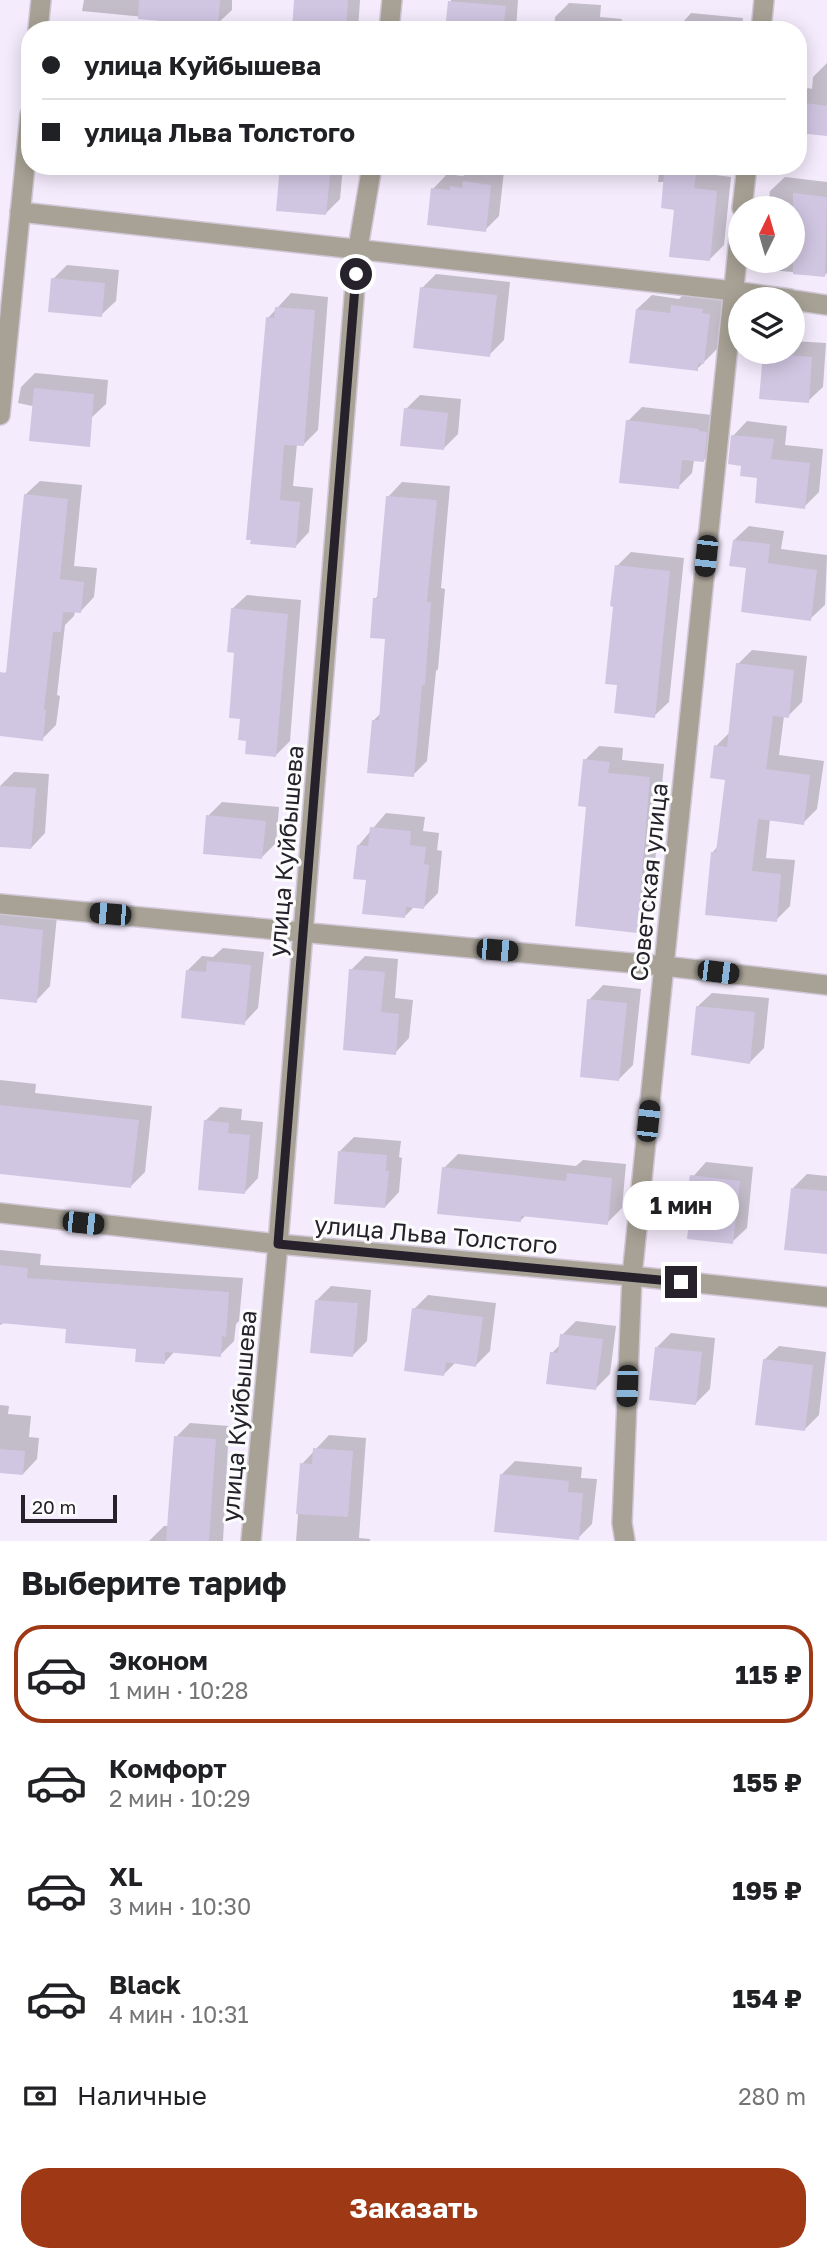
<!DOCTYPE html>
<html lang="ru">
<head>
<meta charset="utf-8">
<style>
	body { margin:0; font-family:"Golos Text",sans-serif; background:#f6f6f6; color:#202124; height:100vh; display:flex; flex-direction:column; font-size:26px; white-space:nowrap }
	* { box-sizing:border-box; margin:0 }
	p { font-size:23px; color:#757577 }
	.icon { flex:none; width:38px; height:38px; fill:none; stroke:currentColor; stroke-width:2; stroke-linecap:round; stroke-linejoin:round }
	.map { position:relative; height:1541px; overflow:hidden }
	.drawer { display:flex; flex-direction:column; background:#fff; flex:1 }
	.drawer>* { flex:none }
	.banner { position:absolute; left:21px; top:21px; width:786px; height:154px; border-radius:28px; box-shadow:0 4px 18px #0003; display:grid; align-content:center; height:154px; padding:0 21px; background:#fff }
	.needle { width:46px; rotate:5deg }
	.controls { position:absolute; left:728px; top:196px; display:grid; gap:14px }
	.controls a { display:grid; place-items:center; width:77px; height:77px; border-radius:50%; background:#fff; box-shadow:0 4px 18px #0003; font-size:35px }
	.scale { position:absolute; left:21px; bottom:18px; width:96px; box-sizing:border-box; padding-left:7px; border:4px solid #26212b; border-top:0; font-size:19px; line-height:24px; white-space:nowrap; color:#26212b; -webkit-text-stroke:5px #fcfcfc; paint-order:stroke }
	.end { position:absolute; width:32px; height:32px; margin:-16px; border:9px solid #26212b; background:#fff; box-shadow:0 0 0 4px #fff }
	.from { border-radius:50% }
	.bubble { position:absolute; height:49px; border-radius:24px; background:#fff; box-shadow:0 4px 18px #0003; font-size:23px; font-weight:700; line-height:49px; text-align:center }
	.car { position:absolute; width:21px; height:42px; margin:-21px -10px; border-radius:9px; box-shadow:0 0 5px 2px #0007; background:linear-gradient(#222 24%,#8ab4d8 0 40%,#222 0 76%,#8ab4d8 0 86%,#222 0) }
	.banner b { display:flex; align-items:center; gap:24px; height:66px; font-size:26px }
	.banner b+b { border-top:2px solid #e0e0e0 }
	.banner i { width:18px; height:18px; background:#202124 }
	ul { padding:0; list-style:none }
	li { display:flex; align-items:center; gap:21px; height:98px; margin:0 14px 10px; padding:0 7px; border:4px solid transparent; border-radius:28px }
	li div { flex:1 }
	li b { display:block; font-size:26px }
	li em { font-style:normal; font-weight:700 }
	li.on { border-color:#9f3815 }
	li>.icon { width:63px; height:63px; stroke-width:1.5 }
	h2 { padding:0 21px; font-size:32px; line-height:84px }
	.pay { display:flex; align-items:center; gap:18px; height:77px; padding:0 21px; font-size:26px }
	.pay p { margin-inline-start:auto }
	.button { display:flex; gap:14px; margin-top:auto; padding:14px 21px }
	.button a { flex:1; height:80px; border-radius:28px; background:#9f3815; color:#fff; font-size:28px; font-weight:700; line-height:80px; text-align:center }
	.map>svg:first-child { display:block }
	.shadow { fill:#0003 }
	.building { fill:#d1c6e2 }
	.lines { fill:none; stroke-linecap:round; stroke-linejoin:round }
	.service-casing { stroke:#cfc7d6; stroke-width:22 }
	.minor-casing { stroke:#cfc7d6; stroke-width:22 }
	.service { stroke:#a8a296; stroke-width:19 }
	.minor { stroke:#a8a296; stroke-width:19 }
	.route { stroke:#26212b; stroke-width:9 }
	.labels { text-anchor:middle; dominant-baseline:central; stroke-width:6; stroke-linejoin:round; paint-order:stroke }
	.street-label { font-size:24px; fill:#26212b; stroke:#fcfcfc }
</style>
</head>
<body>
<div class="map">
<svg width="827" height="1541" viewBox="0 0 827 1541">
	<rect width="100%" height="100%" fill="#f4ebfc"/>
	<path class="shadow" d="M84,0H232V10L217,24L82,11Z
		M296,0H360L358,30H293Z
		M451,0H518L516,30H447Z
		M569,3L601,5L600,17L622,19L621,30H554L555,17Z
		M691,13L743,18L742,30H676Z
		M827,63V134L798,131V98L808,88L812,89L813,77Z
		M58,166H129L122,173Z
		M281,166H343L340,199L326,213Z
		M660,166H709L708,174L731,177L724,245L710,259L676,208L665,182H658Z
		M479,168L504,171L499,216L485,230L433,189L447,174L463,176L466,173L473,174Z
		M785,177L827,182V273L825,275L770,270L771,261H793V208H768L770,191Z
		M67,265L119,270L116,301L101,315L53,279Z
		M436,274L510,282L504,340L489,355L422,288Z
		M687,291L716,295V299L724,300L718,348L697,369L637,309L652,295L679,299Z
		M291,293L328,297L318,430L303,445L297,444L293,486L313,488L309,532L295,547L252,543L268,318Z
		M793,341L826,343L823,387L808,401L764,354L767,352H793Z
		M35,373L108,380L106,404L91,418L18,403L21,387Z
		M420,395L461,399L458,434L444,448L406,409Z
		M642,407L712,415L717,446L703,461L694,460L692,473L678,487L628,421Z
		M747,421L787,426L785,445L823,449L819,492L804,507L743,464L733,436Z
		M40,481L82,485L74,566L97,568L94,597L80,612L75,611L74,616L65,625L57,695L60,696L56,725L42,739L0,735V715L5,673L8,670L25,495Z
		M402,482L450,486L441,588L445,589L438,669L436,671L427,761L413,775L374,720L381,713L387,637L375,599L379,594L388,497Z
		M749,526L784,531L781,549L827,555L825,605L810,619L748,567L734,540Z
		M631,552L684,558L669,702L654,716L619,684L617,566Z
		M247,595L301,600L290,741L276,755L242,717L232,609Z
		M752,650L807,656L802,702L788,716H784L779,755L824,761L817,809L803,823L770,819L766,858L795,860L790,906L776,920L713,852L718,846L727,779L716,746L730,732L738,664Z
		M599,746L623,748L622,760L664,764L650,917L636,931L588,805L585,760Z
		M14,772L49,774L45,833L31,848L0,845V786Z
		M222,802L279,807L276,843L262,857L208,816Z
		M386,813L425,817L423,831L439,833L437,850L442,851L438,893L424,907L415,906L404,917L368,878L358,846Z
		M0,910L57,916L50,986L36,1001L0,997Z
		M223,948L264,952L258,1008L244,1023L188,970L202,956L213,957Z
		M365,956L398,959L395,998L413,1000L409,1038L395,1053L351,970Z
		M603,985L641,989L633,1065L619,1079L589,1000Z
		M712,993L769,998L764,1048L750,1062L706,1057L697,1007Z
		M0,1080L36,1084L35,1093L152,1106L145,1172L131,1186L0,1172Z
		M220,1107L242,1109L241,1120L263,1122L258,1178L244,1193L205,1121Z
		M354,1137L401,1141L399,1157L402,1158L399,1192L385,1207L340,1151Z
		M458,1154L576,1166L583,1160L626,1164L622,1208L607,1223L526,1215L520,1221L444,1168Z
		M706,1162L753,1167L747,1228L732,1242L690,1221L684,1187Z
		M807,1174L827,1176V1252L793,1188Z
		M0,1250L41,1254L40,1265L243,1278L239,1321L236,1324L234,1341L220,1355L175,1351L164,1363L138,1347L68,1327L6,1322L0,1325Z
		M331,1286L371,1290L367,1341L353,1355L317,1300Z
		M428,1295L496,1303L490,1351L476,1365L456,1362L443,1375L414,1309Z
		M576,1321L616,1326L610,1374L596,1388L552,1353L561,1344L562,1335Z
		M671,1333L715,1338L710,1389L696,1403L657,1347Z
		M779,1346L826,1352L819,1415L805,1429L764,1360Z
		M0,1405L9,1406L8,1414L31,1416L29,1437L39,1438L37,1459L23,1474L0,1472Z
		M190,1423L229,1426L223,1541H149L164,1526H169L176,1437Z
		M329,1435L366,1438L359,1538L370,1539V1541H296L302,1464Z
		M515,1461L582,1467L581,1478L597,1479L592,1524L578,1538L501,1475Z"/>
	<path class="building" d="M139,0H220L218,26L138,19Z
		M294,0H348L346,30H292Z
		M448,1L506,6L503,30H445Z
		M798,102L827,106V136L798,133Z
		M280,166H331L326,215L276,211Z
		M664,173L696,175L694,188L717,191L710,261L669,257L674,210L661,208Z
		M463,181L491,185L486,232L427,225L431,188L450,190V186L462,188Z
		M793,193L827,197L825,277L793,274Z
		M51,278L105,283L102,317L48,312Z
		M420,287L497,295L490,357L413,348Z
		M671,305L703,309L702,313L710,314L704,364L698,363V371L629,363L636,309L670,313Z
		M275,307L315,310L304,446L284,445L280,500L300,502L296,548L250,544L251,540H246L266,317L274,318Z
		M763,353L812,357L809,403L759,399Z
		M34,388L94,394L90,447L29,441Z
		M404,408L448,413L444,450L400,446Z
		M626,420L699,429V431L707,432L704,462L682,460L679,489L619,483Z
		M731,435L774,439L771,459L810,463L805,509L755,503L757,478L740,476L741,466L728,464Z
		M24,494L68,499L60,579L84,582L81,613L63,612L61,632H53L44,709L46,710L43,741L0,736V672L6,673Z
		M386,496L437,500L427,602H431L425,685H422L414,777L367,773L372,720H379L385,639L370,638L373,598H377Z
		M733,540L770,544L768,563L817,570L811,621L741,612L746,568L729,566Z
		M615,565L670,571L655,718L614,713L617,685L605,684L613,607L610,606Z
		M231,608L288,614L276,757L245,754L246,741L238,740L240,719L229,718L234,653L227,652Z
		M736,663L794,670L789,718L773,716L766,769L810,775L804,825L758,819L752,871L781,874L777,922L705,915L711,852H716L725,780L710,778L714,745L727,747Z
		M583,759L610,762L608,773L650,777L637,933L575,926L586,807L578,806Z
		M0,786L36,788L31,849L0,847Z
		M206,815L266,821L262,859L203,854Z
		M370,827L411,831L410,845L426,847L424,864L429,865L424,909L406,907L405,918L362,914L366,880L353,879L357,845L368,846Z
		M0,925L43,930L37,1003L0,999Z
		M207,961L251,965L245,1025L181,1018L186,970L206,972Z
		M349,969L385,972L381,1012L399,1014L396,1055L343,1050Z
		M587,999L627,1003L619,1081L580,1077Z
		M696,1006L755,1012L750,1064L691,1055Z
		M0,1105L139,1120L131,1188L0,1174Z
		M204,1120L229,1123L228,1133L250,1135L245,1194L198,1190Z
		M338,1151L387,1155L386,1171H389L385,1208L334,1204Z
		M442,1167L566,1181L567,1173L612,1178L608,1225L521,1216V1222L437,1214Z
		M690,1175L740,1181L733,1244L687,1239L689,1222L678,1221L682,1187L688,1188Z
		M791,1188L827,1191V1254L784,1250Z
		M0,1265L28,1268L27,1278L229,1292L226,1337L222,1336L221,1357L165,1352V1364L135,1362L136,1349L65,1343L66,1329L0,1323Z
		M315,1300L358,1303L353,1357L310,1353Z
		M412,1308L483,1317L476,1367L446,1362L444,1376L404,1371Z
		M560,1334L603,1339L596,1390L546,1384L550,1352L558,1353Z
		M655,1347L702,1352L696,1405L649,1400Z
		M763,1359L813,1365L805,1431L755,1425Z
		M174,1436L216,1439L209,1541H166Z
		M313,1448L353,1451L348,1517L296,1514L300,1463L312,1464Z
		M0,1449L25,1451L23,1475L0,1473Z
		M500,1474L569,1481L568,1492L583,1493L579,1540L494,1532Z"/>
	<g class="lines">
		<g class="service-casing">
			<path id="service" d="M20,212L734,291L790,299
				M793,300L827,305
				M0,904L664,966L827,985"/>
		</g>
		<g class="minor-casing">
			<path id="minor" d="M38,30L41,0
				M389,30L392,0
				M761,30L764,0
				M742,208L747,166
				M0,415L30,115
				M0,1213L278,1244L632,1276L827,1297
				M251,1541L278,1244L358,248L372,166
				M625,1541L622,1523L632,1276L740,229"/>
		</g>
		<use href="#service" class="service"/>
		<use href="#minor" class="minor"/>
	</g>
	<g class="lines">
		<path class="route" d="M356,274L278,1244L681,1282"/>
	</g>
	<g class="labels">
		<g class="street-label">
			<text transform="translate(285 851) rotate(-85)">улица Куйбышева</text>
			<text transform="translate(648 882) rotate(-84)">Советская улица</text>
			<text transform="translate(436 1234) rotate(5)">улица Льва Толстого</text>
			<text transform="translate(238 1416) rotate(-85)">улица Куйбышева</text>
		</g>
	</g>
</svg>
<div class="controls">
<a><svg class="needle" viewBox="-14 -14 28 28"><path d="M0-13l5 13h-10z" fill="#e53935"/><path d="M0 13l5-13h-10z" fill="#757577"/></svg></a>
<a><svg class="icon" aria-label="layers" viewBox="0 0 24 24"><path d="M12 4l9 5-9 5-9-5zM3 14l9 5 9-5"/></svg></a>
</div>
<div class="scale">20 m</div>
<i class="end from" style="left:356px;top:274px"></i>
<i class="end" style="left:681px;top:1282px"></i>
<div class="bubble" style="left:623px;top:1181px;width:116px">1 мин</div>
<i class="car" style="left:706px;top:556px;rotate:186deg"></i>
<i class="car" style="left:110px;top:914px;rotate:275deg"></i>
<i class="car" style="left:497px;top:950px;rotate:95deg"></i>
<i class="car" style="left:718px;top:972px;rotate:97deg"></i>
<i class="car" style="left:648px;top:1121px;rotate:6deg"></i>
<i class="car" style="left:83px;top:1223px;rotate:96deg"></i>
<i class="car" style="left:627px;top:1386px;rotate:182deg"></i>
<div class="banner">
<b><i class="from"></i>улица Куйбышева</b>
<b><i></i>улица Льва Толстого</b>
</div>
</div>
<section class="drawer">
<h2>Выберите тариф</h2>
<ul>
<li class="on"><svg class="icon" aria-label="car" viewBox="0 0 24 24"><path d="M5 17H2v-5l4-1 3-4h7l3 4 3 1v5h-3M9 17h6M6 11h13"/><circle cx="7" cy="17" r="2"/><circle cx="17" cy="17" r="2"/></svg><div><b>Эконом</b><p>1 мин · 10:28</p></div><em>115 ₽</em></li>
<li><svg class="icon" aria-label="car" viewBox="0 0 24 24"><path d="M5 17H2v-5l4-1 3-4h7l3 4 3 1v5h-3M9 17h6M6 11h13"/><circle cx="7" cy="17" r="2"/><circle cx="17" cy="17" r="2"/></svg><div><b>Комфорт</b><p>2 мин · 10:29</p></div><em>155 ₽</em></li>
<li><svg class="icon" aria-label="car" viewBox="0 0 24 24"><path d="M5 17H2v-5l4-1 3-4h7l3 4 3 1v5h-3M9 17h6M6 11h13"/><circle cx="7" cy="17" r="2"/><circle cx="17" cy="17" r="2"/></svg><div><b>XL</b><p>3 мин · 10:30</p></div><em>195 ₽</em></li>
<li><svg class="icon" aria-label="car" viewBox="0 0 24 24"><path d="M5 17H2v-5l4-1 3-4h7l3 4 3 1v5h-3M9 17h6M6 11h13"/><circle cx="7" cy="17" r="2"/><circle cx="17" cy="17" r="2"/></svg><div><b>Black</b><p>4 мин · 10:31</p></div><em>154 ₽</em></li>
</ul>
<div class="pay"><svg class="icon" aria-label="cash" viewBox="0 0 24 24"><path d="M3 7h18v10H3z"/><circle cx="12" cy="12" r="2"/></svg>Наличные<p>280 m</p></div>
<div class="button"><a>Заказать</a></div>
</section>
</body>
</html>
